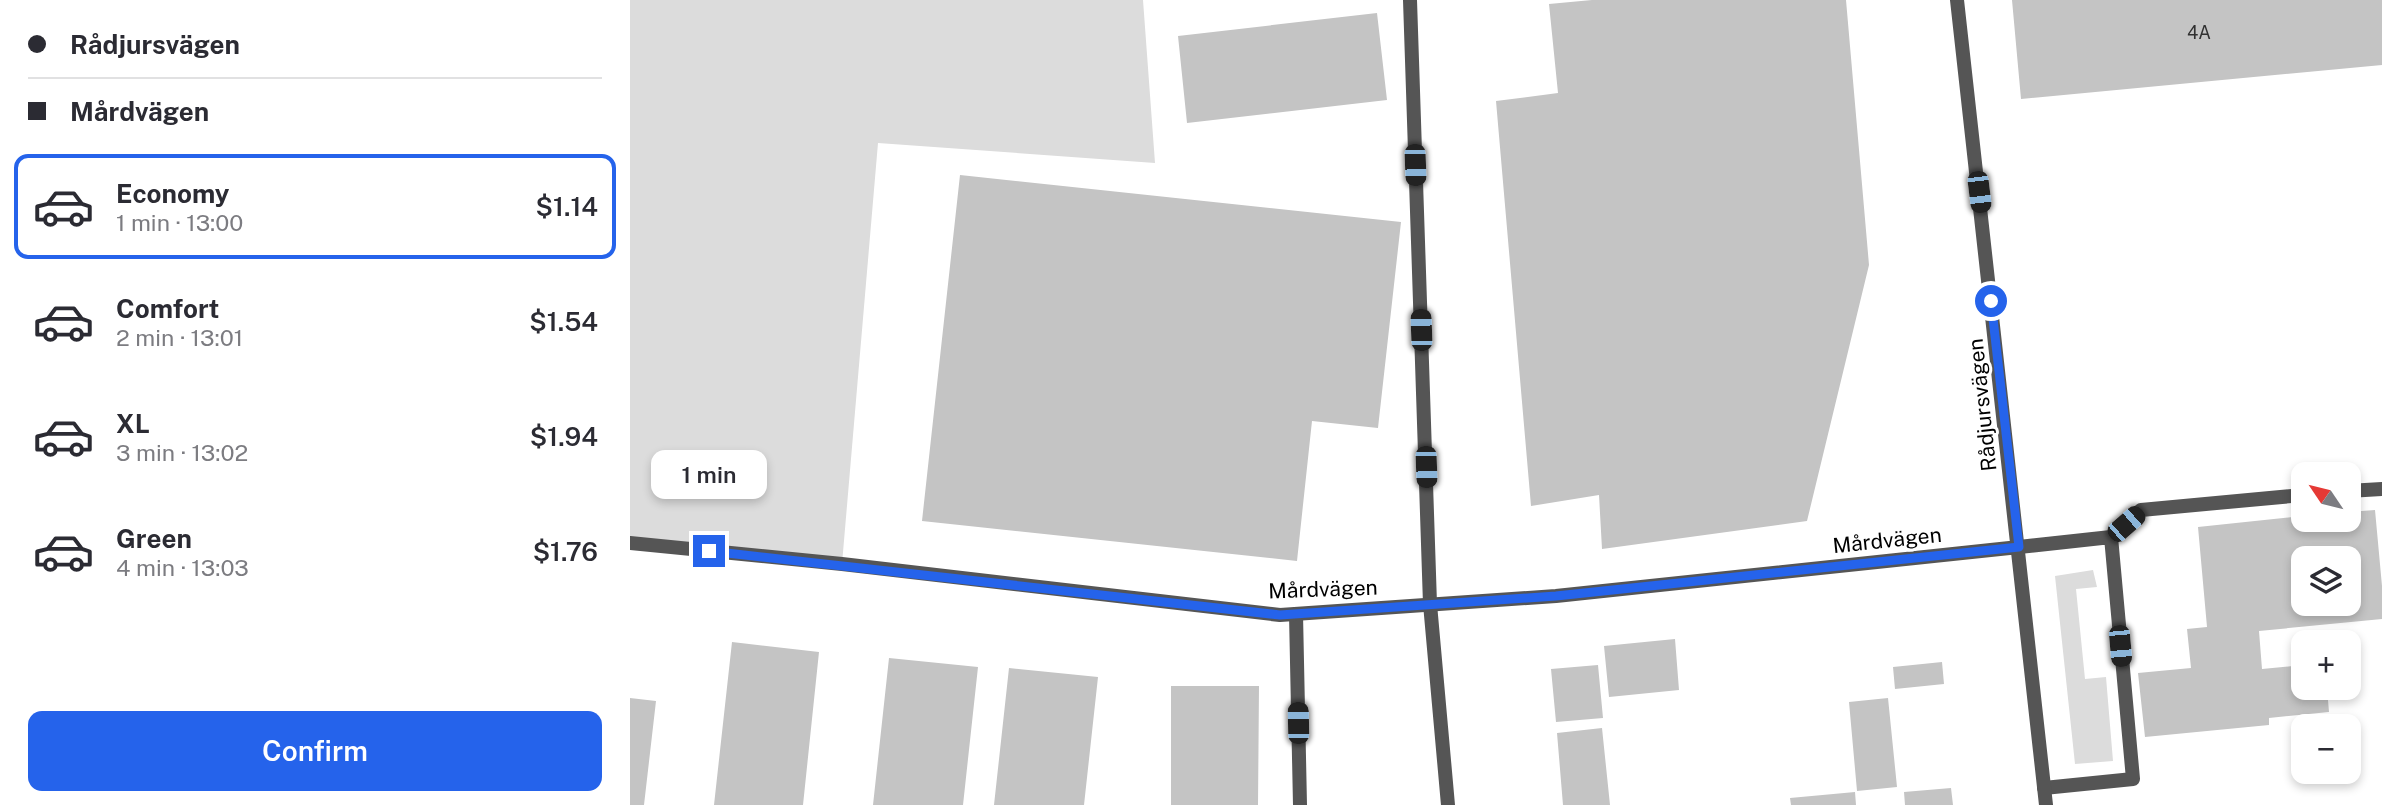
<!DOCTYPE html>
<html lang="en">
<head>
<meta charset="utf-8">
<style>
	body { margin:0; font-family:"Public Sans",sans-serif; background:#f7f7f7; color:#2b2b33; height:100vh; display:flex; flex-direction:column; font-size:26px; white-space:nowrap }
	* { box-sizing:border-box; margin:0 }
	p { font-size:23px; color:#7c7c81 }
	.icon { flex:none; width:38px; height:38px; fill:none; stroke:currentColor; stroke-width:2; stroke-linecap:round; stroke-linejoin:round }
	.map { position:relative; flex:1; overflow:hidden }
	.drawer { display:flex; flex-direction:column; background:#fff; width:630px }
	.drawer>* { flex:none }
	.guide { display:grid; align-content:center; height:154px; padding:0 28px; background:#fff }
	.needle { width:46px; rotate:305deg }
	.buttons { position:absolute; left:1661px; top:462px; display:grid; gap:14px }
	.buttons a { display:grid; place-items:center; width:70px; height:70px; border-radius:14px; background:#fff; box-shadow:0 4px 10px #0003; font-size:35px }
	.end { position:absolute; width:32px; height:32px; margin:-16px; border:9px solid #2563eb; background:#fff; box-shadow:0 0 0 4px #fff }
	.from { border-radius:50% }
	.bubble { position:absolute; height:49px; border-radius:14px; background:#fff; box-shadow:0 4px 10px #0003; font-size:23px; font-weight:600; line-height:49px; text-align:center }
	.car { position:absolute; width:21px; height:42px; margin:-21px -10px; border-radius:9px; box-shadow:0 0 5px 2px #0007; background:linear-gradient(#222 24%,#8ab4d8 0 40%,#222 0 76%,#8ab4d8 0 86%,#222 0) }
	.guide b { display:flex; align-items:center; gap:24px; height:66px; font-size:26px }
	.guide b+b { border-top:2px solid #e1e1e2 }
	.guide i { width:18px; height:18px; background:#2b2b33 }
	ul { padding:0; list-style:none }
	li { display:flex; align-items:center; gap:21px; height:105px; margin:0 14px 10px; padding:0 14px; border:4px solid transparent; border-radius:14px }
	li div { flex:1 }
	li b { display:block; font-size:26px }
	li em { font-style:normal; font-weight:600 }
	li.selected { border-color:#2563eb }
	li>.icon { width:63px; height:63px; stroke-width:1.5 }
	.cta { display:flex; gap:14px; margin-top:auto; padding:14px 28px }
	.cta a { flex:1; height:80px; border-radius:14px; background:#2563eb; color:#fff; font-size:28px; font-weight:600; line-height:80px; text-align:center }
	main { display:flex; flex:1; min-height:0 }
	.map>svg:first-child { display:block }
	.green { fill:#dcdcdc }
	.building { fill:#c4c4c4; fill-rule:evenodd }
	.lines { fill:none; stroke-linecap:round; stroke-linejoin:round }
	.lane { stroke:#555; stroke-width:14 }
	.street { stroke:#555; stroke-width:14 }
	.route { stroke:#2563eb; stroke-width:9 }
	.labels { text-anchor:middle; dominant-baseline:central; stroke-width:6; stroke-linejoin:round; paint-order:stroke }
	.number-label { font-size:18px; fill:#313131 }
	.street-label { font-size:21px; fill:#000; stroke:#fff }
</style>
</head>
<body>
<main>
<section class="drawer">
<div class="guide">
<b><i class="from"></i>Rådjursvägen</b>
<b><i></i>Mårdvägen</b>
</div>
<ul>
<li class="selected"><svg class="icon" aria-label="car" viewBox="0 0 24 24"><path d="M5 17H2v-5l4-1 3-4h7l3 4 3 1v5h-3M9 17h6M6 11h13"/><circle cx="7" cy="17" r="2"/><circle cx="17" cy="17" r="2"/></svg><div><b>Economy</b><p>1 min · 13:00</p></div><em>$1.14</em></li>
<li><svg class="icon" aria-label="car" viewBox="0 0 24 24"><path d="M5 17H2v-5l4-1 3-4h7l3 4 3 1v5h-3M9 17h6M6 11h13"/><circle cx="7" cy="17" r="2"/><circle cx="17" cy="17" r="2"/></svg><div><b>Comfort</b><p>2 min · 13:01</p></div><em>$1.54</em></li>
<li><svg class="icon" aria-label="car" viewBox="0 0 24 24"><path d="M5 17H2v-5l4-1 3-4h7l3 4 3 1v5h-3M9 17h6M6 11h13"/><circle cx="7" cy="17" r="2"/><circle cx="17" cy="17" r="2"/></svg><div><b>XL</b><p>3 min · 13:02</p></div><em>$1.94</em></li>
<li><svg class="icon" aria-label="car" viewBox="0 0 24 24"><path d="M5 17H2v-5l4-1 3-4h7l3 4 3 1v5h-3M9 17h6M6 11h13"/><circle cx="7" cy="17" r="2"/><circle cx="17" cy="17" r="2"/></svg><div><b>Green</b><p>4 min · 13:03</p></div><em>$1.76</em></li>
</ul>
<div class="cta"><a>Confirm</a></div>
</section>
<div class="map">
<svg width="1752" height="805" viewBox="0 0 1752 805">
	<rect width="100%" height="100%" fill="#fff"/>
	<path class="green" d="M0,0H513L525,163L248,143L212,564L0,543Z
		M1463,570L1467,587L1446,589L1455,679L1476,677L1483,761L1445,764L1425,576Z"/>
	<path class="building" d="M962,0H1216L1239,265L1177,521L972,549L969,495L901,506L866,101L928,93L919,4Z
		M1382,0H1752V65L1391,99Z
		M747,13L757,100L557,123L548,36Z
		M330,175L771,222L748,428L682,421L667,561L292,521Z
		M1745,510L1752,586V619L1629,631L1632,669L1673,665V688H1697L1699,712L1639,718V725L1515,737L1508,673L1561,668L1557,629L1577,627L1568,527L1673,516V520H1718V512ZM1673,558H1718V604H1673Z
		M1045,639L1049,690L979,697L974,646Z
		M102,642L189,652L173,805H84Z
		M259,658L348,667L333,805H243Z
		M1312,662L1314,684L1265,689L1263,667Z
		M968,665L973,718L926,722L921,669Z
		M379,668L468,677L454,805H364Z
		M541,686H629L628,805H541Z
		M0,698L26,701L14,805H0Z
		M1258,698L1267,787L1227,791L1219,702Z
		M972,728L980,805H933L927,733Z
		M1321,788L1323,805H1275L1274,792Z
		M1225,792L1226,805H1161L1160,798Z"/>
	<g class="lines">
		<path class="lane" d="M780,0L800,604L818,805
			M1718,491L1752,489
			M1389,547L1481,537L1511,510L1673,495
			M666,614L670,805
			M1414,788L1503,779L1481,537"/>
		<path class="street" d="M1327,0L1416,805
			M0,543L212,564L650,615L926,596L1389,547"/>
	</g>
	<g class="lines">
		<path class="route" d="M79,551L650,615L926,596L1389,547L1361,301"/>
	</g>
	<g class="labels">
		<g class="number-label">
			<text x="1569" y="32">4A</text>
		</g>
		<g class="street-label">
			<text transform="translate(1352 405) rotate(-96)">Rådjursvägen</text>
			<text transform="translate(1257 540) rotate(-6)">Mårdvägen</text>
			<text transform="translate(693 589) rotate(-2)">Mårdvägen</text>
		</g>
	</g>
</svg>
<div class="buttons">
<a><svg class="needle" viewBox="-14 -14 28 28"><path d="M0-13l5 13h-10z" fill="#e53935"/><path d="M0 13l5-13h-10z" fill="#7c7c81"/></svg></a>
<a><svg class="icon" aria-label="layers" viewBox="0 0 24 24"><path d="M12 4l9 5-9 5-9-5zM3 14l9 5 9-5"/></svg></a>
<a>+</a>
<a>−</a>
</div>
<i class="end from" style="left:1361px;top:301px"></i>
<i class="end" style="left:79px;top:551px"></i>
<div class="bubble" style="left:21px;top:450px;width:116px">1 min</div>
<i class="car" style="left:785px;top:165px;rotate:178deg"></i>
<i class="car" style="left:1349px;top:192px;rotate:173deg"></i>
<i class="car" style="left:791px;top:330px;rotate:358deg"></i>
<i class="car" style="left:796px;top:467px;rotate:178deg"></i>
<i class="car" style="left:1496px;top:524px;rotate:49deg"></i>
<i class="car" style="left:1490px;top:646px;rotate:175deg"></i>
<i class="car" style="left:668px;top:723px;rotate:359deg"></i>
</div>
</main>
</body>
</html>
